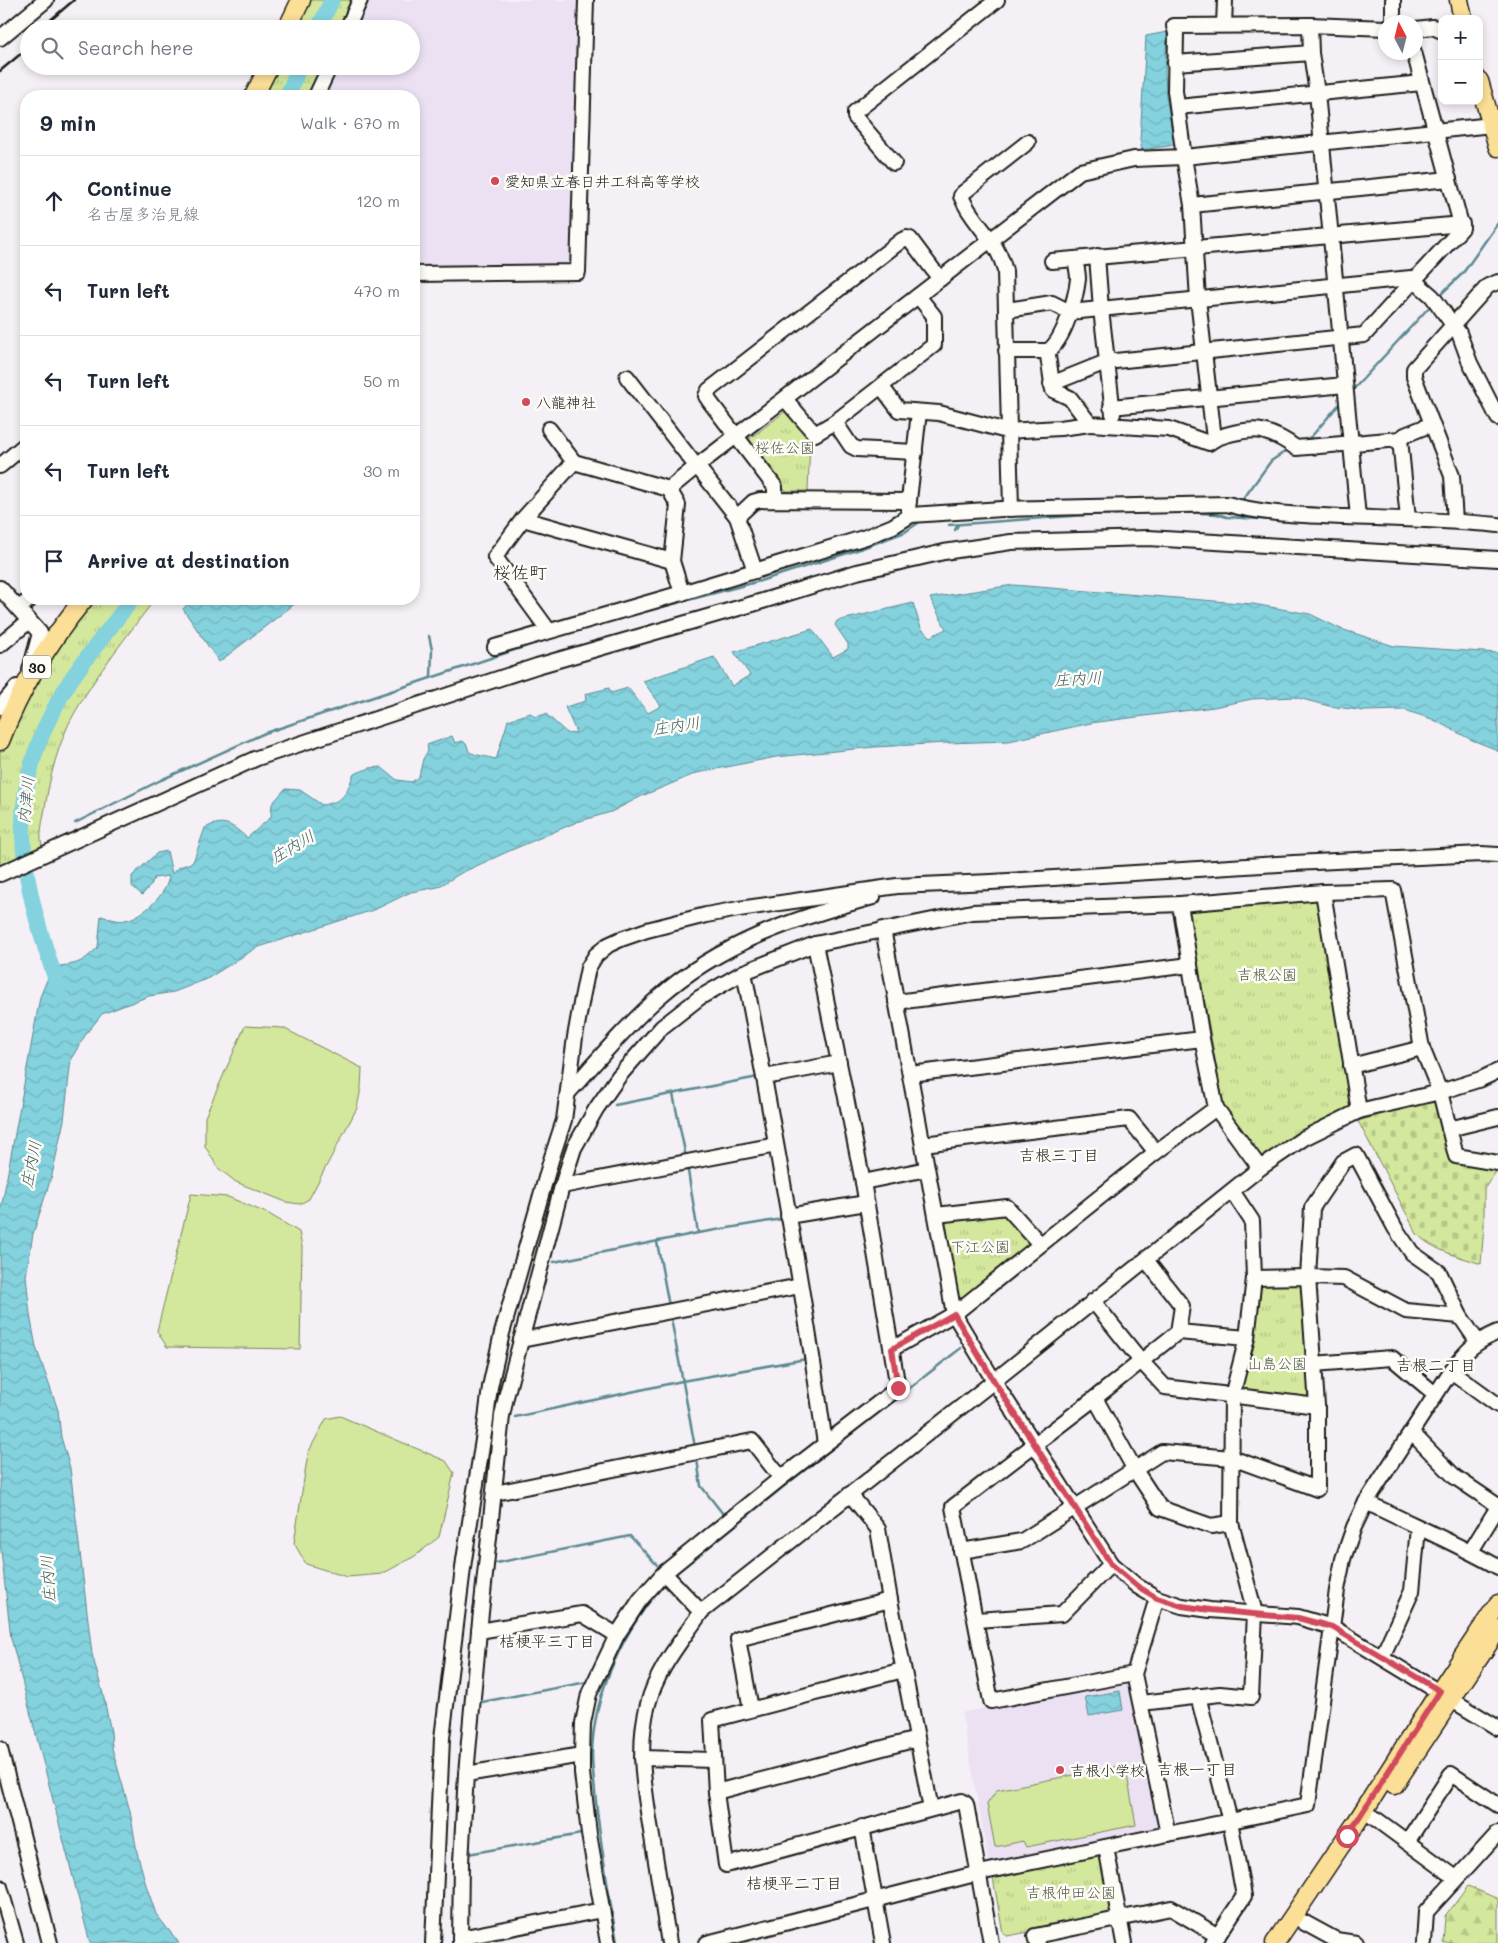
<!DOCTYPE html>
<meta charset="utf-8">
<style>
body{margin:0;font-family:Mali,"Klee One",sans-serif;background:#f6f6f7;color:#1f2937}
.controls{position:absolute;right:15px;top:15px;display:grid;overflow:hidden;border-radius:10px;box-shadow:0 2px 8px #0003}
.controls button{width:45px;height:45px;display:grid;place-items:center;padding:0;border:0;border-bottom:1px solid #e0e1e3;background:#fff;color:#1f2937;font:25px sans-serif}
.compass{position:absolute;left:1378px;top:15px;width:45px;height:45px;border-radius:50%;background:#fff;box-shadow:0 2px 8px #0003;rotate:353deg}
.stop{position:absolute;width:15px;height:15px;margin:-11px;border:4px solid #d1495b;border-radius:50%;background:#fff}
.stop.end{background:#d1495b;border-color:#fff;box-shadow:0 1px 5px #0008}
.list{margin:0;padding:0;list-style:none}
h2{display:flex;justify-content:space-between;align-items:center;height:65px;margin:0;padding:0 20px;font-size:21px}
h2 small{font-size:16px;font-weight:400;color:#747a83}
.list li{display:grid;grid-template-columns:32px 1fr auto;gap:15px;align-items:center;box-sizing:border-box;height:90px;padding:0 20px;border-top:1px solid #e0e1e3}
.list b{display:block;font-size:19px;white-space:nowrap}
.list p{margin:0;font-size:16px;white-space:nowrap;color:#747a83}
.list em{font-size:16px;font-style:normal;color:#747a83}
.icon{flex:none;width:28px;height:28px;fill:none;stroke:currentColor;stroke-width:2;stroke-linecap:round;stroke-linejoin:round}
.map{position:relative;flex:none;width:1498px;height:1943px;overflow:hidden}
.search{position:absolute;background:#fff;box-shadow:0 2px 8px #0003;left:20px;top:20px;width:400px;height:55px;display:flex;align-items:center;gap:12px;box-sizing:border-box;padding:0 18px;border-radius:28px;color:#747a83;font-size:19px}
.panel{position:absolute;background:#fff;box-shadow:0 2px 8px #0003;left:20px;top:90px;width:400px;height:515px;border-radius:20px}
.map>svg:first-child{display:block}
.built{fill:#ebe1f3}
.green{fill:#d3e89d;stroke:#78825c}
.forest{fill:url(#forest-firs);stroke:#78825c}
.cemetery{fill:url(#cemetery-stones);stroke:#78825c}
.park{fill:url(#park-tufts);stroke:#78825c}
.water{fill:url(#water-waves);stroke:#5a8990}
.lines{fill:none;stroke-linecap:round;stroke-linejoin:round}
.stream{stroke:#5a8990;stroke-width:2.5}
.river{stroke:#83d2de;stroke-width:16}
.minor-casing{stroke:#1c1c1c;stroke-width:18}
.major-casing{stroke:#1c1c1c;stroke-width:21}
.minor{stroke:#fdfcf7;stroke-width:14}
.major{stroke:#fbdf96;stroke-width:18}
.rail{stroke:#1c1c1c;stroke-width:2.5}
.route{stroke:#d1495b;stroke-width:6}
.poi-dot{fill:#d1495b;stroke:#fdfcf7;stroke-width:2}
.labels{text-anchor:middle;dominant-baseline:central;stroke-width:5;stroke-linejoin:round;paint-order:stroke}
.shield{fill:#fdfcf7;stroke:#605f5e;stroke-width:1}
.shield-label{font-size:14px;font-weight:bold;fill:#1c1c1c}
.poi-label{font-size:15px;fill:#1c1c1c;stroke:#fdfcf7;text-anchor:start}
.park-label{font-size:15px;fill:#535943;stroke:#fdfcf7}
.water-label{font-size:16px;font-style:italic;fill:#405c60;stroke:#fdfcf7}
.neighbourhood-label{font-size:16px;fill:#1c1c1c;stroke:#fdfcf7}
.quarter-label{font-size:18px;fill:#1c1c1c;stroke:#fdfcf7}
</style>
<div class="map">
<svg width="1498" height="1943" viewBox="0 0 1498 1943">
<defs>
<pattern id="forest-firs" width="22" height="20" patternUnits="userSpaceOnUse" patternTransform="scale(1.25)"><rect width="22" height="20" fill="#d3e89d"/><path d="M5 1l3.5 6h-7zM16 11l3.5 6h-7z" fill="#b5c687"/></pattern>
<pattern id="cemetery-stones" width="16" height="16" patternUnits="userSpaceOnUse" patternTransform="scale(1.25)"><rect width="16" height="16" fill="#d3e89d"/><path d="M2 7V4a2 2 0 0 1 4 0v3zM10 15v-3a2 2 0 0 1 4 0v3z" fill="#b5c687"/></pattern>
<pattern id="park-tufts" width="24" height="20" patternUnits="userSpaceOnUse" patternTransform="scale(1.25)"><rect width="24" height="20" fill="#d3e89d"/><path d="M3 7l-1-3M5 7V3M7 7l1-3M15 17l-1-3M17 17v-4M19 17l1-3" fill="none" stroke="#b5c687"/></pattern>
<pattern id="water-waves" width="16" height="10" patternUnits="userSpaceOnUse" patternTransform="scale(1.25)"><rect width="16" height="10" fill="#83d2de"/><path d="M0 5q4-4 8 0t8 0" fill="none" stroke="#71b4be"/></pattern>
</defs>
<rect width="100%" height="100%" fill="#f5f0f5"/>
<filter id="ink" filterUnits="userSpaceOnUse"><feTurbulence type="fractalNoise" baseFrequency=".02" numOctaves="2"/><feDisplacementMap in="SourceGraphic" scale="10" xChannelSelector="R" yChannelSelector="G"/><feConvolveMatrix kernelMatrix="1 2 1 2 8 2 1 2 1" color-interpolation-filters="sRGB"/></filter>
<g filter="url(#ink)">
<g class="built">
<path d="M367,0H582L573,265L414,270V96H322L335,66H411V29H351Z"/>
<path d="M1129,1679L1159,1826L1156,1830L993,1864L988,1860L962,1714L965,1712Z"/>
</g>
<g class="green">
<path d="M245,1026L283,1028L362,1068L361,1088L357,1108L309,1199L300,1204L286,1202L236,1182L218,1168L205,1146V1117Z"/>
<path d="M191,1194L228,1197L269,1214L299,1232L302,1247L300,1349L167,1347L157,1331Z"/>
<path d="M340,1416L446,1461L454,1473L439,1537L415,1556L382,1574L347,1577L306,1564L294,1543L308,1453L326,1419Z"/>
<path d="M1119,1766L1127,1775L1136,1825L1026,1847L1023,1841L995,1847L987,1804L997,1790Z"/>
</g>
<path class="forest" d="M1468,1886L1498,1899V1943H1443L1445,1917Z"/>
<path class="cemetery" d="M1433,1099L1449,1159L1498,1169L1484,1189V1225L1481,1264C1459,1256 1433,1251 1417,1234L1358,1121Z"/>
<g class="park">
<path d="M308,0H353L339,29H294Z"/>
<path d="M276,66H321L308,96H262Z"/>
<path d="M787,410L810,439L808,491H786L749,439Z"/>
<path d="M88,599H155C127,636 97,673 74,714C59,740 49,779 45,808C43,821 38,836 43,849L0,869V752L13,720Z"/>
<path d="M1316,899L1322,903L1353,1108L1300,1133L1266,1156H1260L1224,1108L1188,912L1190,909Z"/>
<path d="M1004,1211L1033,1243L964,1301L956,1299L942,1225L946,1218Z"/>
<path d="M1302,1281L1310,1396L1308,1400L1237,1391L1255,1283Z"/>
<path d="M1101,1854L1113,1913L1110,1917L1007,1936L1003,1933L993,1878L997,1876Z"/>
</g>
<g class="water">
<path d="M1167,32L1165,72L1166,96L1175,145L1142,150L1140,140L1146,36Z"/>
<path d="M1013,585L1253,604L1310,614L1341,629L1394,646L1498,653V752L1495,749L1472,740L1432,719L1404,710L1365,711L1329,706L1294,697L1252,699L1214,707L1091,723L1009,741L947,743L875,747L776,757L697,773L642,796L611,812L577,822L507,852L461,873L438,887L411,892L376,909L256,948L207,979L174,992L149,996L102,1014L86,1034L71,1059L64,1120L52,1175L33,1234L26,1276L30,1315L36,1347L58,1410L61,1437L70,1468L92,1654L103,1694L111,1732L112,1748L130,1811L137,1852L146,1885L156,1914L179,1943H90L11,1638L0,1542V1215L40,997L52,968C59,965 65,966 73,964C83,962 91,954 98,947L101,916C109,918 118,922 125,920C143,917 167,894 169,876L154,878L151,885L142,895L132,886V876L157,853L167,851L172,874L177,868L193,862L205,828C225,818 232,825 247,838L271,817L272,804L285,789L300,790L322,805C346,801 345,794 354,774L370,768L381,767L397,780L412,782L419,776L423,759L428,751L427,745L452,736L455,743L463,741L467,745L469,752C477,756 486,756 495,759L497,757C500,744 505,732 508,720L531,713L535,717L546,714L568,734L576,732L565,707L586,701L585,694L609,688L611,693L628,688L648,713L661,706L643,681L714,657L732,686L750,675L734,652L812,629L833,657L848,649V644L835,625L837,621L913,603L921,628L930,637L946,629L930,598Z"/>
<path d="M192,599H301L219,662L183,609Z"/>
<path d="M1120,1691L1123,1710L1089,1716L1085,1697Z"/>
</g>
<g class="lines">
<g class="stream">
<path d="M414,281H437"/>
<path d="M1439,296L1463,273L1498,223"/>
<path d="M1351,392L1432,304"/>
<path d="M1302,441L1311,437L1342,401"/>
<path d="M1241,502L1271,461L1289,449"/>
<path d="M1183,512L1217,514L1227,517L1277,520"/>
<path d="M949,525L1086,515L1148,513"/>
<path d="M955,530L958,525"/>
<path d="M628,616L760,581L857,550L905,532L918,523"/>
<path d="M429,636L432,650L431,677"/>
<path d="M75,823L161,780L265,733L548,639"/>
<path d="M673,1094L686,1157"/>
<path d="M615,1105L758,1077"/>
<path d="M688,1171L698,1233"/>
<path d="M657,1242L669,1306"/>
<path d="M554,1262L698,1233L782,1219"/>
<path d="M671,1318L695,1447"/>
<path d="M515,1417L682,1381L806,1359"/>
<path d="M697,1459L701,1486L723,1514"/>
<path d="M496,1563L630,1536L657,1565"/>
<path d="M674,1575L788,1483L961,1348"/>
<path d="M482,1702L587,1682"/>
<path d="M468,1854L581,1834"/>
<path d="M617,1943C609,1893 600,1843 595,1792C594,1780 592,1766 592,1754C593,1693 625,1627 666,1582"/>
</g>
<g class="river">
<path d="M318,29L332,0"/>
<path d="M287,96L300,66"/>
<path d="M59,989C18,870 0,794 70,681C89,653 112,626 132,599"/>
</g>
<g class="minor-casing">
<g id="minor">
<path d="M1393,0V22"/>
<path d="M1224,25L1225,0"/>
<path d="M1310,25L1311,53L1317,93L1358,517"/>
<path d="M347,29L360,0"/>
<path d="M1416,29L1433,27L1442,31"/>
<path d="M0,38L46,0"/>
<path d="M1175,63L1311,53"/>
<path d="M316,96L330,66"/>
<path d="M1178,107L1422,83"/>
<path d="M894,163L855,117V112L997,0"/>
<path d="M1192,205L1449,179"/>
<path d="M1097,256L1101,309L1113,414"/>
<path d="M1075,259C1076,265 1078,272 1078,279C1076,298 1064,340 1048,351V356L1053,390L1070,398L1090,424L1169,429L1209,443C1218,435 1249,428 1262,431C1273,434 1287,441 1296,448L1400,439L1405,435L1432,424"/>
<path d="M1052,261L1462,224"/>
<path d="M414,274L578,272L586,0"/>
<path d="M1007,310L1052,303L1070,312L1411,278L1432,296L1459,333L1470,363L1498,418"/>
<path d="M1006,351H1048"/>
<path d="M627,377L696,466"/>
<path d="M1051,384L1106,362L1364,335L1462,228L1414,52"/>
<path d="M881,386L899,410L939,413L1007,431L1060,428L1090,424"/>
<path d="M785,399L815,434L835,422L934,345V316L918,296"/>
<path d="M1111,407L1345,385"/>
<path d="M835,422L851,446L857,449L915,452"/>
<path d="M549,429L574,462"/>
<path d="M1214,439L1198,299L1192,205L1184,157L1492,125"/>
<path d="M1400,439L1408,519"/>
<path d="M0,466L26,444"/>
<path d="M697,466L737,517L755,571"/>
<path d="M669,489L697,466L1080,171L1134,159L1184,157L1175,91L1176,33L1174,26L1310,25L1386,28"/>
<path d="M775,499V487L710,402L706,396L709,390L902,240L907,238L910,239L940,279"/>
<path d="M908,509L919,412"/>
<path d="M1011,509L1005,271C998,239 972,224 961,196L963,193L1028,142"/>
<path d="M737,517L753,502L760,500L909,501"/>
<path d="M523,519L574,462L669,489L678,505L672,561L682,593"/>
<path d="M1455,521L1452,476L1414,377V369L1488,286L1498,282"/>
<path d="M0,588L40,633L30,670"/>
<path d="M18,608L31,599"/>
<path d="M549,631L495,557L523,519L672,561"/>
<path d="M0,645L29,621"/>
<path d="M495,647L682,593L866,537L893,526L911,515L1002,509L1227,504C1266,515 1306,515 1345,517C1396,519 1447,520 1498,525"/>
<path d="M0,707L17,687L22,688"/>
<path d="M0,874L257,758L537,666L756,603L857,572L944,552L1011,542L1148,538L1498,559"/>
<path d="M1323,892L1359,1111"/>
<path d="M1180,904L1202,1039L1216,1108L1260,1168"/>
<path d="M883,929L954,1314L994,1381L1111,1564L1137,1586L1157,1598L1182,1606L1210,1610L1298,1617L1332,1627L1498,1728"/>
<path d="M744,972C774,1128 803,1286 825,1444"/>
<path d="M896,1002L1190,965"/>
<path d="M1351,1066L1422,1048"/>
<path d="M910,1074L1202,1039"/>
<path d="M765,1077L839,1063"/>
<path d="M568,1093C597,1061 626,1026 659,997C720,943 796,918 873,897"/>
<path d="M1449,1129L1498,1117"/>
<path d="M923,1144L1129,1119L1156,1152"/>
<path d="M863,1182L927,1169"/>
<path d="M562,1186L776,1145"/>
<path d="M936,1215L1007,1207L1040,1244"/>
<path d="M788,1216L866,1203"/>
<path d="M1146,1260L1182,1306L1178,1332"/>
<path d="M1254,1278L1308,1277L1344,1278L1406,1311L1460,1316"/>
<path d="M1093,1301L1141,1361L1165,1387L1317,1406"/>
<path d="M521,1340L800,1286"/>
<path d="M892,1349L954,1314L1156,1152L1216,1108"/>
<path d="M1313,1364L1392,1358L1435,1394"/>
<path d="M1451,1371L1498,1405"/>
<path d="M1095,1398L1135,1470L1160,1508L1211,1526L1231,1523"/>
<path d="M1412,1433L1455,1477L1498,1506"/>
<path d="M495,1493L752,1441L781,1478"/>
<path d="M850,1494L878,1529L890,1600L931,1809"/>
<path d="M1366,1502C1410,1524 1456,1543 1498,1567"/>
<path d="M961,1551L1022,1541L1162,1452L1232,1458L1317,1489V1406L1308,1277L1312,1208L1343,1162L1356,1155L1395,1228L1412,1253L1439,1272L1460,1316L1477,1341"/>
<path d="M1471,1551L1498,1507"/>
<path d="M664,1573L701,1612"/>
<path d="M1157,1598L1134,1674L1168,1834"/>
<path d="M976,1620L1062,1614L1111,1564"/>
<path d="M479,1631L582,1614L617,1635"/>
<path d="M1382,1657L1412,1591L1418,1528"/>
<path d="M903,1670L712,1720L716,1792L726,1865L962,1801L966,1804L991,1943"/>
<path d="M1134,1674L991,1701L953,1507L1095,1398L1178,1332L1247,1338"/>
<path d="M1198,1696L1230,1821L1244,1896L1213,1943"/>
<path d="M1141,1703L1220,1694L1251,1697L1255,1613L1231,1523L1232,1396L1247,1338L1254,1278L1252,1221L1232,1191"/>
<path d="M751,1709L738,1639L890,1600"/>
<path d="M0,1749L50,1943"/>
<path d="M642,1758L713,1760"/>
<path d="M466,1774L582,1755"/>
<path d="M716,1792L917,1739"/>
<path d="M1373,1817L1456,1878"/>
<path d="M862,1827L883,1943"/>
<path d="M1407,1842L1451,1774L1498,1805"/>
<path d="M1106,1847L1124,1943"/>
<path d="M0,1887L16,1943"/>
<path d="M1303,1922L1336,1940L1356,1943"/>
<path d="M460,1938L602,1910"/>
<path d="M433,1943L442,1738L464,1560L485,1427L490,1387L502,1333L551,1160L564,1120L575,1037L582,998L588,968L596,955L608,945L621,939L647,930L706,915L739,909L897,886L991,882L1294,863L1481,854L1498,855"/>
<path d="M460,1943L461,1862L466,1774L479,1631L502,1416L506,1397L562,1186L574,1148L596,1109L619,1076L662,1027L699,998L744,972L815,944L972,912L1180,904L1323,892L1393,890L1422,1048L1440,1092L1456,1156L1498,1163"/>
<path d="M608,1943L589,1834L582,1773V1755L583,1723L589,1694L617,1635L640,1600L664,1573L781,1478L898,1388L863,1182L815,944"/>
<path d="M669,1943C663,1908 658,1872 652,1837C645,1793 636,1748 648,1704C657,1669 681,1642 701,1612L994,1381L1260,1168L1304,1138L1359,1111L1440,1092L1481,1079L1498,1071"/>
<path d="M707,1943L979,1873L1308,1805L1337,1590L1343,1559L1354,1527L1366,1502L1451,1371C1467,1350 1473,1343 1498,1332"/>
<path d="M1037,1943L1035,1936L1171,1908L1218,1936"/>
<path d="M1424,1943L1426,1912L1498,1833"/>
</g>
</g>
<g class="major-casing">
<g id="major">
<path d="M1459,0L1463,19"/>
<path d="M287,29L301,0"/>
<path d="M1479,81L1498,147"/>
<path d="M254,96L269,66"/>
<path d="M0,741C20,689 49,641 84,599"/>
<path d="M1394,1785L1498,1629"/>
<path d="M1275,1943L1356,1823L1440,1691L1498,1604"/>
</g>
</g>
<use href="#minor" class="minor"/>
<use href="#major" class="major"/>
<g class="rail">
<path d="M40,29L74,0"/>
<path d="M0,71L29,47"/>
</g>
</g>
</g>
<g class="lines" filter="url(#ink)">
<path class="route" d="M898,1388L892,1349L954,1314L994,1381L1111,1564L1137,1586L1157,1598L1182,1606L1210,1610L1298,1618L1332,1627L1440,1691L1347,1836"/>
</g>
<g class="poi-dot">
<circle cx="495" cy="181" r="5"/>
<circle cx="526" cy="402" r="5"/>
<circle cx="1060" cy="1770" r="5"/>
</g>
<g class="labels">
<rect class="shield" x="23" y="655.5" width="28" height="23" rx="4"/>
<g class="shield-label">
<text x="37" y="667">30</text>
</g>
<g class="poi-label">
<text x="505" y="181">愛知県立春日井工科高等学校</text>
<text x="536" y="402">八龍神社</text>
<text x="1070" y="1770">吉根小学校</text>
</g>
<g class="park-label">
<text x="785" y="447">桜佐公園</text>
<text x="1267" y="974">吉根公園</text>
<text x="980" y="1246">下江公園</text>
<text x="1277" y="1363">山島公園</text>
<text x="1071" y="1892">吉根仲田公園</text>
</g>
<g class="water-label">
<text transform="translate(1078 678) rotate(-3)">庄内川</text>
<text transform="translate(676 725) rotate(-8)">庄内川</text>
<text transform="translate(25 800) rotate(-84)">内津川</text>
<text transform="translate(292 846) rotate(-31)">庄内川</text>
<text transform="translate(30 1164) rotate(-79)">庄内川</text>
<text transform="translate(47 1579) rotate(-94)">庄内川</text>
</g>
<g class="neighbourhood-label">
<text x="1059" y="1154">吉根三丁目</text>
<text x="1436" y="1364">吉根二丁目</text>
<text x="547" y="1640">桔梗平三丁目</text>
<text x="1197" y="1768">吉根一丁目</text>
<text x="794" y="1882">桔梗平二丁目</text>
</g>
<g class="quarter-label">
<text x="520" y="572">桜佐町</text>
</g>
</g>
</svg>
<div class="controls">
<button>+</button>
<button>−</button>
</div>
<svg class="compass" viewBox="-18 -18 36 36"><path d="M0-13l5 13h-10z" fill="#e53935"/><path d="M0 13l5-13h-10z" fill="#747a83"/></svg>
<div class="stop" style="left:1347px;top:1836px"></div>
<div class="stop end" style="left:898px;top:1388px"></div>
<div class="search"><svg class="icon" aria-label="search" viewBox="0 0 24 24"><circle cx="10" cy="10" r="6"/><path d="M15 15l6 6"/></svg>Search here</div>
<section class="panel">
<h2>9 min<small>Walk · 670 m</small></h2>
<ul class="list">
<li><svg class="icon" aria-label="ahead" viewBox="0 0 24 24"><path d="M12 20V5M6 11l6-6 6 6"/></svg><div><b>Continue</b><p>名古屋多治見線</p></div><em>120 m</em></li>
<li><svg class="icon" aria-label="left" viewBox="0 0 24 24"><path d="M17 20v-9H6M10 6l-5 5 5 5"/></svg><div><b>Turn left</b></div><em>470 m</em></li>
<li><svg class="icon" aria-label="left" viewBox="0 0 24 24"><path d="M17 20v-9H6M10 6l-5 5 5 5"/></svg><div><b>Turn left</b></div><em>50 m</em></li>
<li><svg class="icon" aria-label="left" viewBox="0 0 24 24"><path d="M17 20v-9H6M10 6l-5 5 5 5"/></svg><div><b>Turn left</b></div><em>30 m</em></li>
<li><svg class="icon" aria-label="arrive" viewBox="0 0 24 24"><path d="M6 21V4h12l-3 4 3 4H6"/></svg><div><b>Arrive at destination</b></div></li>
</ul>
</section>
</div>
